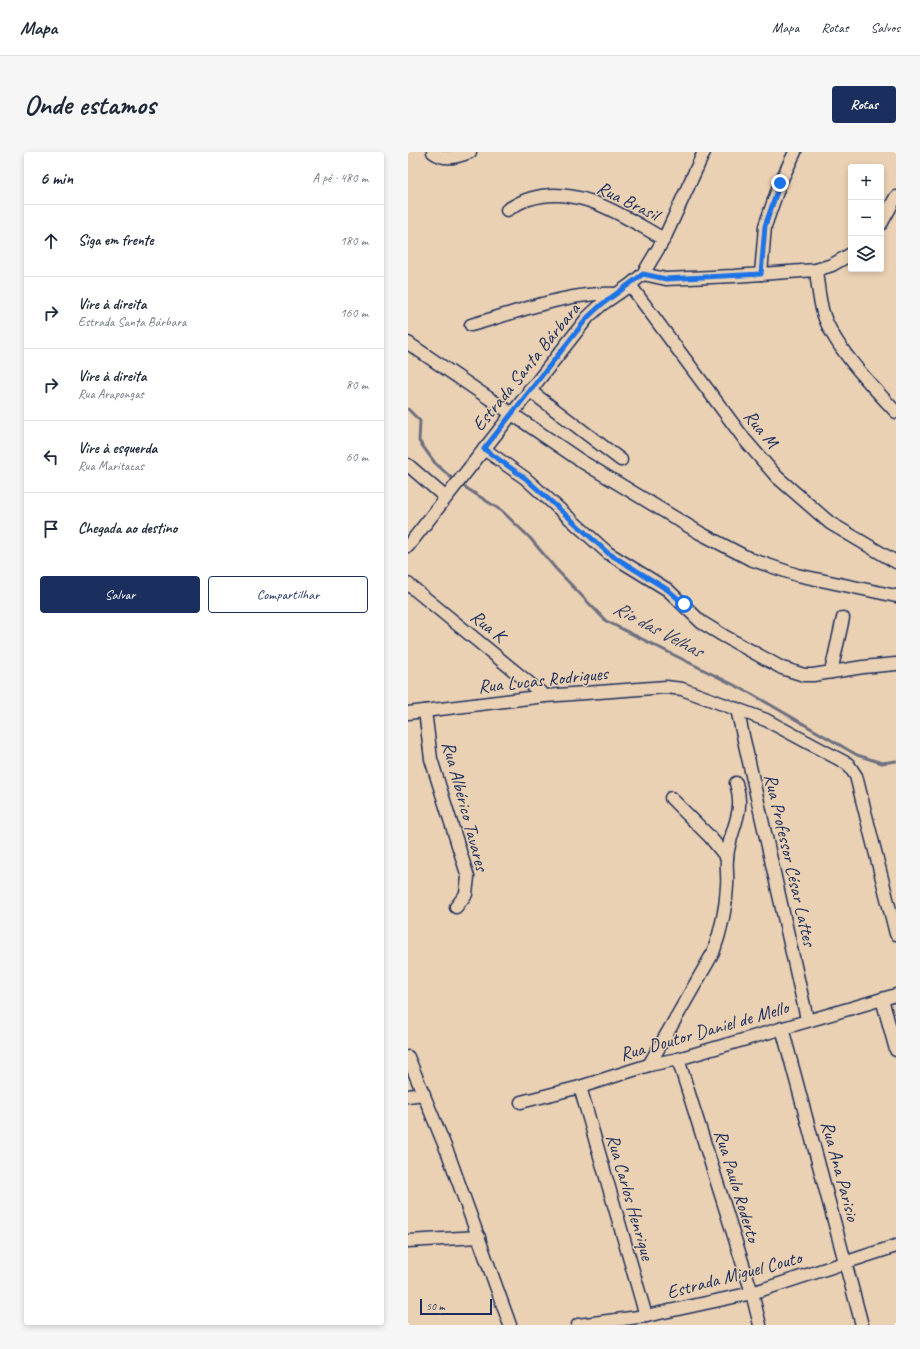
<!DOCTYPE html>
<html lang="pt">
<meta charset="utf-8">
<style>
body{margin:0;font-family:Caveat,sans-serif;background:#f6f6f7;color:#1f2937}
.controls{position:absolute;right:12px;top:12px;display:grid;overflow:hidden;border-radius:4px;box-shadow:0 2px 6px #0003}
.controls button{width:36px;height:36px;display:grid;place-items:center;padding:0;border:0;border-bottom:1px solid #e0e1e3;background:#fff;color:#1f2937;font:20px sans-serif}
.scale{position:absolute;left:12px;bottom:10px;width:72px;box-sizing:border-box;padding-left:4px;border:2px solid #1b2f5e;border-top:0;font-size:11px;line-height:14px;white-space:nowrap;color:#1b2f5e;-webkit-text-stroke:3px #ebd1b3;paint-order:stroke}
.stop{position:absolute;width:12px;height:12px;margin:-9px;border:3px solid #1a73e8;border-radius:50%;background:#fff}
.stop.end{background:#1a73e8;border-color:#fff;box-shadow:0 1px 4px #0008}
.list{margin:0;padding:0;list-style:none}
h2{display:flex;justify-content:space-between;align-items:center;height:52px;margin:0;padding:0 16px;font-size:17px}
h2 small{font-size:13px;font-weight:400;color:#747a83}
.list li{display:grid;grid-template-columns:26px 1fr auto;gap:12px;align-items:center;box-sizing:border-box;height:72px;padding:0 16px;border-top:1px solid #e0e1e3}
.list b{display:block;font-size:15px;white-space:nowrap}
.list p{margin:0;font-size:13px;white-space:nowrap;color:#747a83}
.list em{font-size:13px;font-style:normal;color:#747a83}
.actions{display:flex;gap:8px;padding:12px 16px}
.actions a{flex:1;padding:9px 0;border:1px solid #1b2f5e;border-radius:4px;text-align:center;font-size:14px;color:#1b2f5e}
.actions .main{background:#1b2f5e;color:#fff}
.icon{flex:none;width:22px;height:22px;fill:none;stroke:currentColor;stroke-width:2;stroke-linecap:round;stroke-linejoin:round}
.map{position:relative;flex:none;width:488px;height:1173px;overflow:hidden;border-radius:4px}
header{display:flex;align-items:center;gap:24px;box-sizing:border-box;height:56px;padding:0 20px;background:#fff;border-bottom:1px solid #e0e1e3}
header strong{font-size:19px}
nav{display:flex;gap:22px;margin-inline-start:auto;font-size:14px}
.intro{display:flex;align-items:center;justify-content:space-between;box-sizing:border-box;height:96px;padding:0 24px}
h1{margin:0;font-size:28px}
.button{padding:10px 18px;border-radius:4px;background:#1b2f5e;color:#fff;font-size:14px;font-weight:700}
main{display:flex;gap:24px;padding:0 24px}
aside{flex:1;background:#fff;border-radius:4px;box-shadow:0 2px 6px #0003}
.map>svg:first-child{display:block}
.lines{fill:none;stroke-linecap:round;stroke-linejoin:round}
.stream{stroke:#6d6f80;stroke-width:3}
.minor-casing{stroke:#1b2f5e;stroke-width:15}
.minor{stroke:#ebd1b3;stroke-width:12}
.route{stroke:#1a73e8;stroke-width:5}
.labels{text-anchor:middle;dominant-baseline:central;stroke-width:3;stroke-linejoin:round;paint-order:stroke}
.street-label{font-size:19px;fill:#1b2f5e;stroke:#ebd1b3}
.water-label{font-size:20px;font-style:italic;fill:#364469;stroke:#ebd1b3}
</style>
<header>
<strong>Mapa</strong>
<nav><a>Mapa</a><a>Rotas</a><a>Salvos</a></nav>
</header>
<div class="intro"><h1>Onde estamos</h1><a class="button">Rotas</a></div>
<main>
<aside>
<h2>6 min<small>A pé · 480 m</small></h2>
<ul class="list">
<li><svg class="icon" aria-label="ahead" viewBox="0 0 24 24"><path d="M12 20V5M6 11l6-6 6 6"/></svg><div><b>Siga em frente</b></div><em>180 m</em></li>
<li><svg class="icon" aria-label="right" viewBox="0 0 24 24"><path d="M7 20v-9h11M14 6l5 5-5 5"/></svg><div><b>Vire à direita</b><p>Estrada Santa Bárbara</p></div><em>160 m</em></li>
<li><svg class="icon" aria-label="right" viewBox="0 0 24 24"><path d="M7 20v-9h11M14 6l5 5-5 5"/></svg><div><b>Vire à direita</b><p>Rua Arapongas</p></div><em>80 m</em></li>
<li><svg class="icon" aria-label="left" viewBox="0 0 24 24"><path d="M17 20v-9H6M10 6l-5 5 5 5"/></svg><div><b>Vire à esquerda</b><p>Rua Maritacas</p></div><em>60 m</em></li>
<li><svg class="icon" aria-label="arrive" viewBox="0 0 24 24"><path d="M6 21V4h12l-3 4 3 4H6"/></svg><div><b>Chegada ao destino</b></div></li>
</ul>
<div class="actions"><a class="main">Salvar</a><a>Compartilhar</a></div>
</aside>
<div class="map">
<svg width="488" height="1173" viewBox="0 0 488 1173">
<rect width="100%" height="100%" fill="#ebd1b3"/>
<filter id="ink" filterUnits="userSpaceOnUse"><feTurbulence type="fractalNoise" baseFrequency=".025" numOctaves="2"/><feDisplacementMap in="SourceGraphic" scale="8" xChannelSelector="R" yChannelSelector="G"/><feConvolveMatrix kernelMatrix="1 2 1 2 8 2 1 2 1" color-interpolation-filters="sRGB"/></filter>
<g filter="url(#ink)">
<g class="lines">
<g class="stream">
<path d="M0,257L12,269L11,289L27,311L47,329"/>
<path d="M52,332L94,359L122,386L148,417L198,469L342,541L449,603L474,611L488,609"/>
</g>
<g class="minor-casing">
<g id="minor">
<path d="M25,0C37,9 49,5 62,0"/>
<path d="M99,58C106,54 113,49 121,47C170,31 216,65 256,87"/>
<path d="M473,72L488,45"/>
<path d="M408,118C410,134 411,149 416,164C428,197 464,234 488,260"/>
<path d="M235,122L258,127L326,124L408,118L424,113L443,102"/>
<path d="M353,122L357,74L372,31L387,0"/>
<path d="M222,133L337,288L369,325L422,371L488,410"/>
<path d="M63,173C110,160 158,140 207,142"/>
<path d="M0,191L173,309L292,381L342,407L389,423L488,444"/>
<path d="M121,238L213,308"/>
<path d="M76,297L117,326L200,401L260,438L293,470L316,484L374,516L396,523H405L455,515L488,512"/>
<path d="M0,313L37,345"/>
<path d="M0,394L180,165L193,153L222,133L235,122L256,87L296,0"/>
<path d="M0,432L137,544"/>
<path d="M423,520L435,466"/>
<path d="M329,557L399,867"/>
<path d="M17,559L23,607L60,725L58,742L48,755"/>
<path d="M0,561L137,544L258,535L274,537L358,568L440,612L448,624L488,782"/>
<path d="M263,646L302,685L319,706"/>
<path d="M474,847L488,898"/>
<path d="M374,876L454,1173"/>
<path d="M0,905L41,1004L102,1173"/>
<path d="M270,907L344,1141L352,1173"/>
<path d="M241,913L305,801C313,779 318,758 319,734C320,725 318,716 319,706C321,677 338,663 328,631"/>
<path d="M172,935L238,1164"/>
<path d="M0,944L16,942"/>
<path d="M113,950L172,935L241,913L270,907L488,843"/>
<path d="M0,1089L71,1085"/>
<path d="M170,1173L238,1164L344,1141L488,1094"/>
</g>
</g>
<use href="#minor" class="minor"/>
</g>
</g>
<g class="lines" filter="url(#ink)">
<path class="route" d="M276,452L260,438L200,401L117,326L76,297L180,165L193,153L235,122L258,127L353,122L357,74L372,31"/>
</g>
<g class="labels">
<g class="street-label">
<text transform="translate(220 49) rotate(26)">Rua Brasil</text>
<text transform="translate(118 215) rotate(-51)">Estrada Santa Bárbara</text>
<text transform="translate(353 277) rotate(51)">Rua M</text>
<text transform="translate(80 474) rotate(39)">Rua K</text>
<text transform="translate(135 528) rotate(-6)">Rua Lucas Rodrigues</text>
<text transform="translate(57 654) rotate(75)">Rua Albérico Tavares</text>
<text transform="translate(382 708) rotate(77)">Rua Professor César Lattes</text>
<text transform="translate(296 879) rotate(-16)">Rua Doutor Daniel de Mello</text>
<text transform="translate(432 1019) rotate(75)">Rua Ana Parisio</text>
<text transform="translate(329 1034) rotate(73)">Rua Paulo Roderto</text>
<text transform="translate(222 1045) rotate(74)">Rua Carlos Henrique</text>
<text transform="translate(326 1123) rotate(-15)">Estrada Miguel Couto</text>
</g>
<g class="water-label">
<text transform="translate(250 477) rotate(28)">Rio das Velhas</text>
</g>
</g>
</svg>
<div class="controls">
<button>+</button>
<button>−</button>
<button><svg class="icon" aria-label="layers" viewBox="0 0 24 24"><path d="M12 4l9 5-9 5-9-5zM3 14l9 5 9-5"/></svg></button>
</div>
<div class="scale">50 m</div>
<div class="stop" style="left:276px;top:452px"></div>
<div class="stop end" style="left:372px;top:31px"></div>
</div>
</main>
